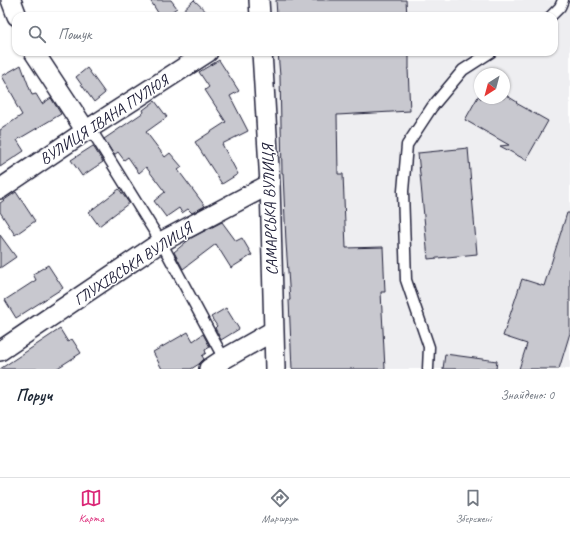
<!DOCTYPE html>
<html lang="uk">
<meta charset="utf-8">
<style>
body{margin:0;font-family:Caveat,sans-serif;background:#f2f2f3;color:#1f2937}
.compass{position:absolute;left:474px;top:68px;width:36px;height:36px;border-radius:50%;background:#fff;box-shadow:0 1px 3px #0004;rotate:216deg}
.list{margin:0;padding:0;list-style:none}
h2{display:flex;justify-content:space-between;align-items:center;height:52px;margin:0;padding:0 16px;font-size:17px}
h2 small{font-size:13px;font-weight:400;color:#747a83}
.icon{flex:none;width:22px;height:22px;fill:none;stroke:currentColor;stroke-width:2;stroke-linecap:round;stroke-linejoin:round}
.map{position:relative;flex:none;width:570px;height:369px;overflow:hidden}
.search{position:absolute;background:#fff;box-shadow:0 1px 3px #0004;left:12px;right:12px;top:12px;height:44px;display:flex;align-items:center;gap:10px;box-sizing:border-box;padding:0 14px;border-radius:12px;color:#747a83;font-size:15px}
.sheet{height:108px;background:#fff}
nav{display:flex;justify-content:space-around;align-items:center;box-sizing:border-box;height:56px;border-top:1px solid #e0e1e3;background:#fff;font-size:11px;color:#747a83}
nav a{display:grid;justify-items:center;gap:2px}
nav .on{color:#db2777}
.map>svg:first-child{display:block}
.built{fill:#eeeef1;fill-rule:evenodd}
.building{fill:#c8c8cf;stroke:#22223b}
.lines{fill:none;stroke-linecap:round;stroke-linejoin:round}
.service-casing{stroke:#22223b;stroke-width:13}
.minor-casing{stroke:#22223b;stroke-width:22}
.service{stroke:#fff;stroke-width:10}
.minor{stroke:#fff;stroke-width:19}
.labels{text-anchor:middle;dominant-baseline:central;stroke-width:3;stroke-linejoin:round;paint-order:stroke}
.street-label{font-size:16px;fill:#22223b;stroke:#fff}
</style>
<div class="map">
<svg width="570" height="369" viewBox="0 0 570 369">
<rect width="100%" height="100%" fill="#fff"/>
<filter id="ink" filterUnits="userSpaceOnUse"><feTurbulence type="fractalNoise" baseFrequency=".025" numOctaves="2"/><feDisplacementMap in="SourceGraphic" scale="8" xChannelSelector="R" yChannelSelector="G"/><feConvolveMatrix kernelMatrix="1 2 1 2 8 2 1 2 1" color-interpolation-filters="sRGB"/></filter>
<g filter="url(#ink)">
<path class="built" d="M265,0H570V369H281L267,52H554V16H266ZM480,74H504V98H480Z"/>
<g class="building">
<path d="M150,0H171L177,8L165,16H160Z"/>
<path d="M194,0L211,16H177Z"/>
<path d="M276,0H406L407,16H277Z"/>
<path d="M278,52H409V69H408L410,111L337,115L338,174H343L346,248L383,247L385,292H381L385,369H292L289,300H290L286,243L283,173H282L280,76Z"/>
<path d="M219,60L239,91L230,96L248,131L222,144L238,174L222,184L195,142L226,122L205,90L209,87L199,72Z"/>
<path d="M21,65L32,95L36,94L42,104L51,98L61,114L17,140L24,151L0,167V130L22,115L15,103L16,101L2,76Z"/>
<path d="M87,68L105,93L94,102L76,77Z"/>
<path d="M480,93V98H504V94L517,102L516,103L548,121L526,160L500,146L509,145L465,120Z"/>
<path d="M155,101L167,117L146,132L165,157L170,153L182,167L178,170L205,206L192,213L188,209L182,213L179,208L166,217L154,201L165,192L146,167L139,173L128,157L124,160L118,152L114,155L104,139L144,112L143,110Z"/>
<path d="M93,146L103,162L82,176L71,160Z"/>
<path d="M468,148L477,254L428,259L418,153Z"/>
<path d="M119,189L129,203L99,226L89,212Z"/>
<path d="M16,192L35,221L15,235L0,212V203Z"/>
<path d="M567,213H570V333L559,369H519L527,344L503,336L522,279L544,286Z"/>
<path d="M222,222L236,241L242,238L252,255L231,268L216,244L183,269L174,252L191,238Z"/>
<path d="M0,235L16,257L0,268Z"/>
<path d="M48,265L63,288L16,318L5,300L36,280L33,274Z"/>
<path d="M226,308L239,329L221,340L215,328L217,326L211,317Z"/>
<path d="M60,329L68,342L72,339L81,353L56,369H0Z"/>
<path d="M188,332L193,341L203,334L210,347L205,350L206,353L202,356L204,359L199,364L191,369H162L153,352Z"/>
<path d="M445,354L497,361L496,369H443Z"/>
</g>
<g class="lines">
<g class="service-casing">
<g id="service">
<path d="M551,16L560,7L563,0"/>
<path d="M90,128L161,242L224,359"/>
<path d="M428,369L429,347L406,280L403,191L407,145L432,107L463,70L491,52"/>
</g>
</g>
<g class="minor-casing">
<g id="minor">
<path d="M11,0L17,16"/>
<path d="M259,0L260,16"/>
<path d="M34,52L86,131"/>
<path d="M262,52L270,184L275,369"/>
<path d="M0,189L90,128L208,52"/>
<path d="M0,351L161,242L270,184"/>
<path d="M209,369L224,359L273,331"/>
</g>
</g>
<use href="#service" class="service"/>
<use href="#minor" class="minor"/>
</g>
</g>
<g class="labels">
<g class="street-label">
<text transform="translate(104 120) rotate(-33)">ВУЛИЦЯ ІВАНА ПУЛЮЯ</text>
<text transform="translate(270 210) rotate(-92)">САМАРСЬКА ВУЛИЦЯ</text>
<text transform="translate(133 264) rotate(-33)">ГЛУХІВСЬКА ВУЛИЦЯ</text>
</g>
</g>
</svg>
<svg class="compass" viewBox="-18 -18 36 36"><path d="M0-13l5 13h-10z" fill="#e53935"/><path d="M0 13l5-13h-10z" fill="#747a83"/></svg>
<div class="search"><svg class="icon" aria-label="search" viewBox="0 0 24 24"><circle cx="10" cy="10" r="6"/><path d="M15 15l6 6"/></svg>Пошук</div>
</div>
<section class="sheet">
<h2>Поруч<small>Знайдено: 0</small></h2>
<ul class="list">
</ul>
</section>
<nav>
<a class="on"><svg class="icon" aria-label="map" viewBox="0 0 24 24"><path d="M3 6l6-2 6 2 6-2v14l-6 2-6-2-6 2zM9 4v14M15 6v14"/></svg>Карта</a>
<a><svg class="icon" aria-label="directions" viewBox="0 0 24 24"><path d="M12 3l9 9-9 9-9-9zM9 14v-3h6M13 9l2 2-2 2"/></svg>Маршрут</a>
<a><svg class="icon" aria-label="saved" viewBox="0 0 24 24"><path d="M7 4h10v16l-5-4-5 4z"/></svg>Збережені</a>
</nav>
